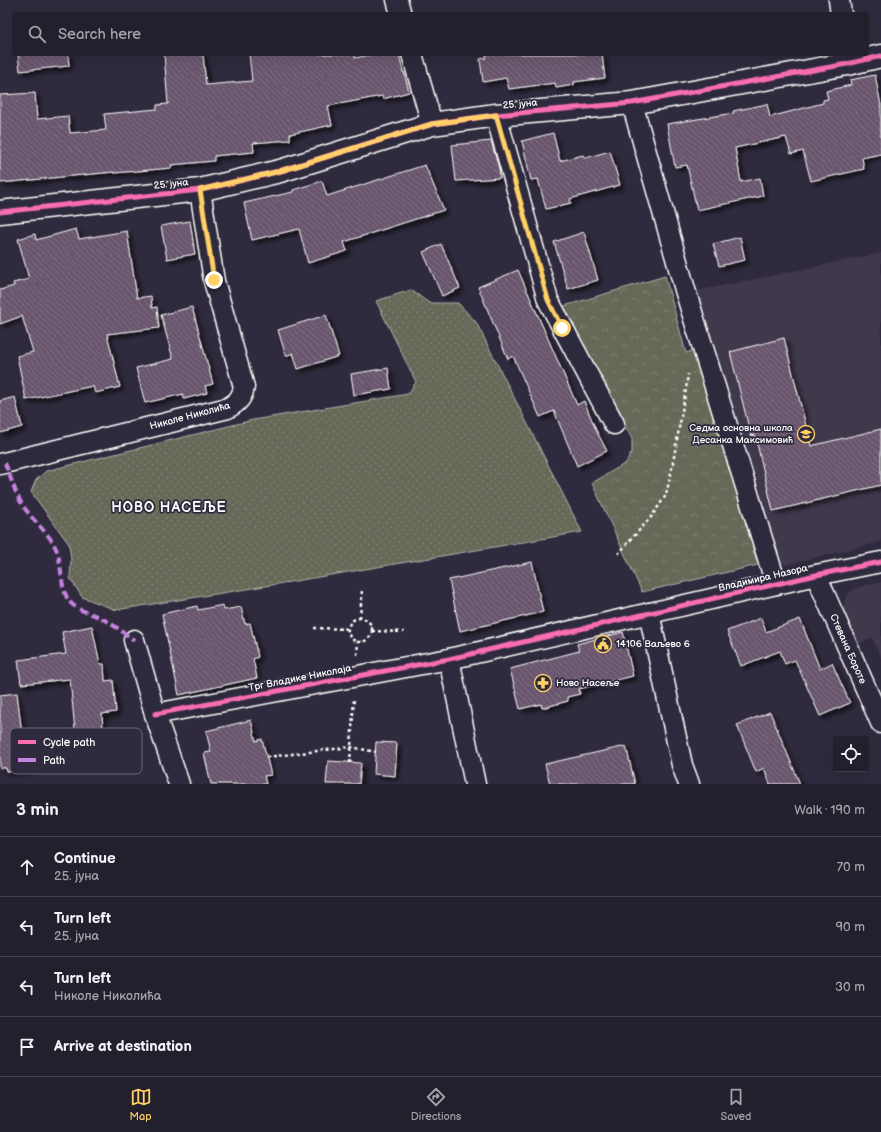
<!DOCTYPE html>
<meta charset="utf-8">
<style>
body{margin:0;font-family:"Balsamiq Sans",sans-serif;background:#2b2836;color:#f1f3f6}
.controls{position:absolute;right:12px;bottom:12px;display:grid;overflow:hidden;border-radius:4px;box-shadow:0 4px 16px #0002}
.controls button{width:36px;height:36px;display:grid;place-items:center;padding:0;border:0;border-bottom:1px solid #403e4a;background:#23202e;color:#f1f3f6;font:20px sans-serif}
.stop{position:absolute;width:12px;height:12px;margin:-9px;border:3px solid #ffd166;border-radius:50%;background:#fff}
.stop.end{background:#ffd166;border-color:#fff;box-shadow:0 1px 4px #0008}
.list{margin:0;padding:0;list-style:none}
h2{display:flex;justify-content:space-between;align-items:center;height:52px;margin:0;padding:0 16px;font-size:17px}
h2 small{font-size:13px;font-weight:400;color:#a3a3aa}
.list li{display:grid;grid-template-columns:26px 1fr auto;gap:12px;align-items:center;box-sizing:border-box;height:60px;padding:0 16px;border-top:1px solid #403e4a}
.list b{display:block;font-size:15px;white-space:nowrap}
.list p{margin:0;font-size:13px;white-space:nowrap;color:#a3a3aa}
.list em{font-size:13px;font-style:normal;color:#a3a3aa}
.icon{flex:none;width:22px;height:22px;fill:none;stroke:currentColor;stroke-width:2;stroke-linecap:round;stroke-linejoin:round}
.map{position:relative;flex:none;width:881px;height:784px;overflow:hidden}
.search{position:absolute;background:#23202e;box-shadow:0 4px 16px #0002;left:12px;right:12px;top:12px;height:44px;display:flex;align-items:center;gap:10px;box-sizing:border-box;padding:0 14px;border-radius:4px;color:#a3a3aa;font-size:15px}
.sheet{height:292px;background:#23202e}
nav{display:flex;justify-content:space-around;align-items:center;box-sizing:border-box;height:56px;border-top:1px solid #403e4a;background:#23202e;font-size:11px;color:#a3a3aa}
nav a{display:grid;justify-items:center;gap:2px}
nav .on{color:#ffd166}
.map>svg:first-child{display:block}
.built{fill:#40374c}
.grass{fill:url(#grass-dots);stroke:#b3b4ac}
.park{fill:url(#park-crowns);stroke:#b3b4ac}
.building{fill:url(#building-back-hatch);stroke:#fff;filter:url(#shadow)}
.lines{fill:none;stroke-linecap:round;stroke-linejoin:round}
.minor-casing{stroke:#fff;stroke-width:23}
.tertiary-casing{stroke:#fff;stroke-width:25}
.path{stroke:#fff;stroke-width:2.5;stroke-dasharray:3 3;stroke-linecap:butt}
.minor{stroke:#2f2a3d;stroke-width:20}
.tertiary{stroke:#2f2a3d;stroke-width:22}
.quiet{stroke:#c483df;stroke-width:4;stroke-dasharray:8 4;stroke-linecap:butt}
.cycleway-casing{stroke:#2f2a3d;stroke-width:8}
.cycleway{stroke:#f96db3;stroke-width:5}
.route{stroke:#ffd166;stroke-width:5}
.labels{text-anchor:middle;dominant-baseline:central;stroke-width:3.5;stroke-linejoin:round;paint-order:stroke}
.street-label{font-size:10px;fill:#fff;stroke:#2f2a3d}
.poi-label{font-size:10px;fill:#fff;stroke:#2f2a3d;text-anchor:start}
.district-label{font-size:14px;font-weight:bold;letter-spacing:1px;fill:#fff;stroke:#2f2a3d}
.key{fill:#2f2a3d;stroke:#6d6a77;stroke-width:1}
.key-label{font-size:11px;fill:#fff}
</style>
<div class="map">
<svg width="881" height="784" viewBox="0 0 881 784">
<defs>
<pattern id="grass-dots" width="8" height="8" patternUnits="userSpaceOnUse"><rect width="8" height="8" fill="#676859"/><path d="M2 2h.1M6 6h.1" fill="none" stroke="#7e7f72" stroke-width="1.8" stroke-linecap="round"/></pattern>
<pattern id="park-crowns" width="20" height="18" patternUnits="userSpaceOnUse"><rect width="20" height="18" fill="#676859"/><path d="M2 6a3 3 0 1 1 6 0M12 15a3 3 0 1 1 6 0" fill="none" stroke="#7e7f72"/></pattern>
<pattern id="building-back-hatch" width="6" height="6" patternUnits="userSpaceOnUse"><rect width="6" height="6" fill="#69566e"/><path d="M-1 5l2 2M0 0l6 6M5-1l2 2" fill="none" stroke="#806f84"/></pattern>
<filter id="shadow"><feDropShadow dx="3.5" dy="3.5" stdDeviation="2" flood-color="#0009"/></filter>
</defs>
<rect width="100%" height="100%" fill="#2f2a3d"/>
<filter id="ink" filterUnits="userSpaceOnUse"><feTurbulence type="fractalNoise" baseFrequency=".025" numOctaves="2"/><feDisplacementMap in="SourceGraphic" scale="8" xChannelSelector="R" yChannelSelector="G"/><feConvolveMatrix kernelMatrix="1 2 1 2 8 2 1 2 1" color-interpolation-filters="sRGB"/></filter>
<g filter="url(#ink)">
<g class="built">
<path d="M881,253V542L772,568L686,293Z"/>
<path d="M881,582V658L872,638L858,644L843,610L844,600L849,593L858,587Z"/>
</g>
<path class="grass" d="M411,290L429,303H458L476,322L582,532L278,584L116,610L82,597L70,578L71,560L69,544L31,492L36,480L46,471L253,420L408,394L416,382L376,301Z"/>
<path class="park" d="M665,276L686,353L695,350L758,565L642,592L592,483L626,463L632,452V439L561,307Z"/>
<g class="building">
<path d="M18,54H68L69,66L20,71Z"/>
<path d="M164,54H203L206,85L252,81L249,54H355V58L375,54H399L403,72H404L409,92L383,99L382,96L328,106L332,125L290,134V140L253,143L254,152L214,156V161L171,165L172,168L114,173V172L0,183V95L35,93L37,119L68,116L70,133L106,130L104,114L157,109V105L168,104Z"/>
<path d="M486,54H602L605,78L574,82V85L556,88L555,83L509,89L506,78L483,82L480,59L486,58Z"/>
<path d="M875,75L881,105V154L862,158L864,169L811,181L803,151L791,154L786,137L735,148L741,182L760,178L763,196L697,210L687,165L675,167L667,124L734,113L733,111L767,104L770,117L823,103V100L828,99L826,91L851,85L850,80Z"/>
<path d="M553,133L560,161L583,155L585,158L610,151L620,185L570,199L571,203L546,209L538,179L531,180L522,141Z"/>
<path d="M491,141L499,168L500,178L456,181L452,145Z"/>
<path d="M425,165L444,210L344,242L347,251L308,263L299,229L252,240L244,203L293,192V190L322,181L327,196Z"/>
<path d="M190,221L195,254L167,259L161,226Z"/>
<path d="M76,229L79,239L127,231L137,298L151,296L152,308L157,307L159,328L107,334L120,387L95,393L93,386L26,400L17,356L33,352L22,316L0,324V290L14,286L13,283L29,279L18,239L35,234L36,240Z"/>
<path d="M584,232L598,280L568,289L554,242Z"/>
<path d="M740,237L745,260L719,266L713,244Z"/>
<path d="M441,244L460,288L442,296L423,252Z"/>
<path d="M518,270L577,405L584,401L596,430L607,451L577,466L554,411L540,417L513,356L508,359L478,287Z"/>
<path d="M192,307L213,384L205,386L207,393L184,399L183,394L145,403L136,368L173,359L161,315Z"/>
<path d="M326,315L339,356L298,369L293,353L286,356L278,330Z"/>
<path d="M784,338L811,446L881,429V485L773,511L755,435L751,436L730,352Z"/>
<path d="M388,368L391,389L354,395L351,374Z"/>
<path d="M15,397L22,427L0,433V401Z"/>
<path d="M532,562L543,612L460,631L449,580Z"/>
<path d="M223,605L224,610L241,607L245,624L250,623L258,657L253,659L257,678L179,695L162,614L197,606L198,610Z"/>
<path d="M761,618L766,632L800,619L820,669L832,663L850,703L820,716L795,660L785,664L780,651L741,666L727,631Z"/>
<path d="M92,626L100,664H104L105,681L113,680L116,712L102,714L104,743L37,749L39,768L7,772L6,768H0V695L17,693L22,734L75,730L70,679L21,684L18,660L66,654L62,632Z"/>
<path d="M623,632L633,676L579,689L580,694L567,697L568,701L542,708L541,704L520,709L510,669L579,651L577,644Z"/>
<path d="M770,712L800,784H770L764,768L756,772L737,725Z"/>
<path d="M251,720L256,741L262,739L271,775L264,776L266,784H211L204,753L211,752L206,731Z"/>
<path d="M376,742L397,743L395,776L374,774Z"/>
<path d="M626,746L635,784H550L545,764Z"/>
<path d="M328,761L361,763L359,784H326Z"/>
</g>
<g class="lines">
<g class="minor-casing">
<g id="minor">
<path d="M397,0L401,14"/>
<path d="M839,0L841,14"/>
<path d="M412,54L432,124"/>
<path d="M632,103L686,293L776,584"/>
<path d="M496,115L548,300L614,424"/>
<path d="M0,464L228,408C238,402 242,398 244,387L214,281L200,190"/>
<path d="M816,575L881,723"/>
<path d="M649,613L682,765L689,784"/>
<path d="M134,640L155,714L179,784"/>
<path d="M449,659L475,784"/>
<path d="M155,714L449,659L816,575L881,562"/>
</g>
</g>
<g class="tertiary-casing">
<path id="tertiary" d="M0,212L200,190L280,171L432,124L496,115L632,103L847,64L881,56"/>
</g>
<g class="path">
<path d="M618,554L652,516L666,495L672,468L686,389L688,374"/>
<path d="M360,618L362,589"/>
<circle cx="360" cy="630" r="12"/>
<path d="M314,628L349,629"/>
<path d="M372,631L404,632"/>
<path d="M357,655L358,641"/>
<path d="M267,757L351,747L376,752"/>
<path d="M350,763L354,698"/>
</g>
<use href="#minor" class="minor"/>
<use href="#tertiary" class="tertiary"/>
<path class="quiet" d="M5,463C11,478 16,497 26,510C36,524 51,535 57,551C63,567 59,594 73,605C82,612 94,614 103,619C114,625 124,633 134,640"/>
<g class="cycleway-casing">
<g id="cycleway">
<path d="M0,212L200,190L280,171L432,124L496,115L632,103L847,64L881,56"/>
<path d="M155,714L449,659L816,575L881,562"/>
</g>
</g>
<use href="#cycleway" class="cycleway"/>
</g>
</g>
<g class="lines" filter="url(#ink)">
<path class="route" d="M214,280L200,190L280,171L432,124L496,115L548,300L562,328"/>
</g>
<defs>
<g id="school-ring" transform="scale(0.9)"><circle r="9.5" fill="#2f2a3d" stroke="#ffd166" stroke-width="1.5"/><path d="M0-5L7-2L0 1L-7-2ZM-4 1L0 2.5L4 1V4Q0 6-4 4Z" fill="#ffd166"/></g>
<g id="civic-ring" transform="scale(0.9)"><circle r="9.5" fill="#2f2a3d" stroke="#ffd166" stroke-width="1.5"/><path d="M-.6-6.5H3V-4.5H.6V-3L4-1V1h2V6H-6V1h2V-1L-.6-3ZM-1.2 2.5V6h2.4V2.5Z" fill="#ffd166"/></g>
<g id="pharmacy-ring" transform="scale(0.9)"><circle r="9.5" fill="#2f2a3d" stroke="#ffd166" stroke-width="1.5"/><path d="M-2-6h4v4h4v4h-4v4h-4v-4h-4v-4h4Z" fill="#ffd166"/></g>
</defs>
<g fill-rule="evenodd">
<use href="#school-ring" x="806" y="434"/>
<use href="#civic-ring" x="603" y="644"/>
<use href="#pharmacy-ring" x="543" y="683"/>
</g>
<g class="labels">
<g class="street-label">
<text transform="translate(520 104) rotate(-5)">25. јуна</text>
<text transform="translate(171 184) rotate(-6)">25. јуна</text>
<text transform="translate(190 416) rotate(-15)">Николе Николића</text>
<text transform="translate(763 578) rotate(-13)">Владимира Назора</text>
<text transform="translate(848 649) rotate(66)">Стевана Бороте</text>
<text transform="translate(300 678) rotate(-11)">Трг Владике Николаја</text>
</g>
<g class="poi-label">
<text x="793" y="428" text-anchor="end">Седма основна школа<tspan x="793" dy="12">Десанка Максимовић</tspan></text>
<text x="616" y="644">14106 Ваљево 6</text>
<text x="556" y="683">Ново Насеље</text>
</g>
<g class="district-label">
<text x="169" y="507">НОВО НАСЕЉЕ</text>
</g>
</g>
<rect x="10" y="728" width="132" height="46" rx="6" class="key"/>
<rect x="18" y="740" width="18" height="4" fill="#f96db3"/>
<rect x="18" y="758" width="18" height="4" fill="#c483df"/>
<g class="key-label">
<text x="43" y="746">Cycle path</text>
<text x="43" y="764">Path</text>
</g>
</svg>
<div class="controls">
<button><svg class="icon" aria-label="locate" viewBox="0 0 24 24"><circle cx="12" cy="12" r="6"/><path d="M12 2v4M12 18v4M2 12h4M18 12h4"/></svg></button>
</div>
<div class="stop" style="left:562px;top:328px"></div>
<div class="stop end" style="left:214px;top:280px"></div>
<div class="search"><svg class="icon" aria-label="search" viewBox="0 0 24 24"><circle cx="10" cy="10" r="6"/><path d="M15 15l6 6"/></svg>Search here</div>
</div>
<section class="sheet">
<h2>3 min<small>Walk · 190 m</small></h2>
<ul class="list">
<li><svg class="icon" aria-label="ahead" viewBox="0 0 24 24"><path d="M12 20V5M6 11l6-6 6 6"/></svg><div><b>Continue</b><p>25. јуна</p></div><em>70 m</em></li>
<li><svg class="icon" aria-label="left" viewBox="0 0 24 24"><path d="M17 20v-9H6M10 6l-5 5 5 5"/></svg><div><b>Turn left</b><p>25. јуна</p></div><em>90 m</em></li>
<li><svg class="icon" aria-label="left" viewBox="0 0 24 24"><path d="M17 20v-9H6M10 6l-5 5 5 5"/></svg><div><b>Turn left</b><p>Николе Николића</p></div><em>30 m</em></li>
<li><svg class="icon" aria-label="arrive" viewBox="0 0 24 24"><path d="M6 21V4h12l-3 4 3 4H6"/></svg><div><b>Arrive at destination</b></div></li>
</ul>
</section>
<nav>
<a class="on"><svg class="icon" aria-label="map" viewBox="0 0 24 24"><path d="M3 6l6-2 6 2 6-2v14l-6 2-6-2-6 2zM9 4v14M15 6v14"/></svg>Map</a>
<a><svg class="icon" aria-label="directions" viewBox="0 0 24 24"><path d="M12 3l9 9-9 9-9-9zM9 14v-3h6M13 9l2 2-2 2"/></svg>Directions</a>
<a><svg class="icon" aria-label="saved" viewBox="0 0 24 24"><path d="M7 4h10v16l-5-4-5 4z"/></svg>Saved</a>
</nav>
